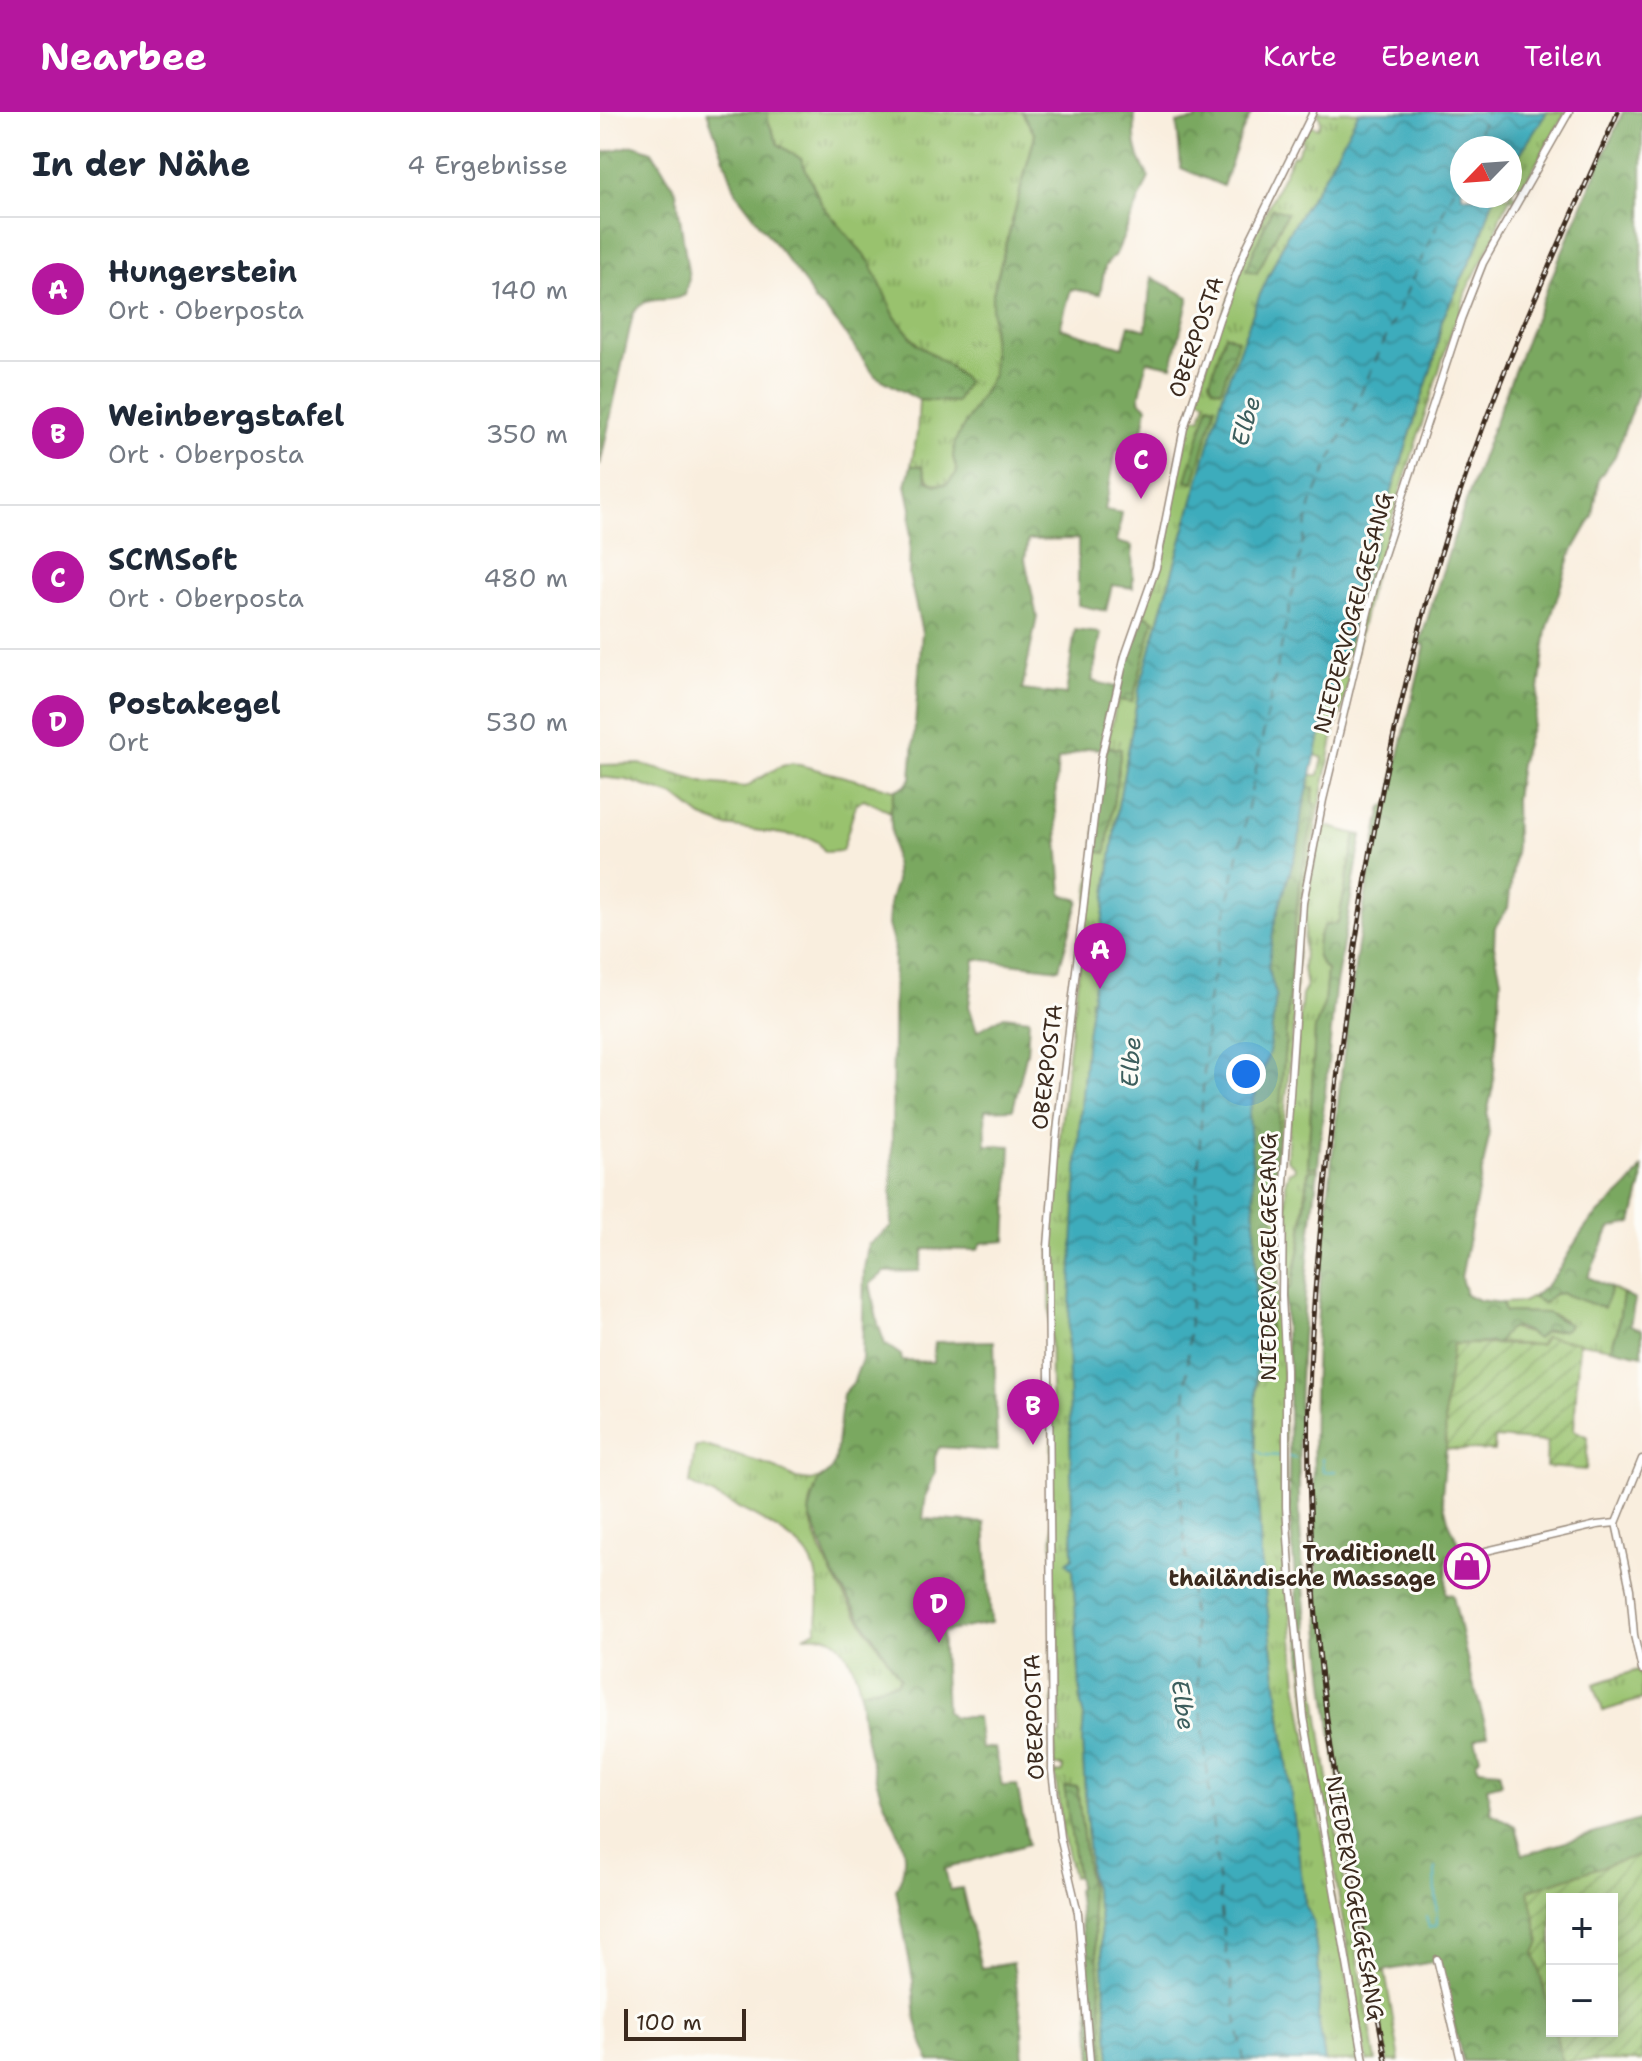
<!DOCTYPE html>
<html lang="de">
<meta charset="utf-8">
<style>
body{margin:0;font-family:"Shantell Sans",sans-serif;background:#f2f2f3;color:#1f2937}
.controls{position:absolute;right:24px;bottom:24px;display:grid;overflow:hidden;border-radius:0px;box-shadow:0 4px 20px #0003}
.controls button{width:72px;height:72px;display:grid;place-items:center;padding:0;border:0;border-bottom:2px solid #e0e1e3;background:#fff;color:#1f2937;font:40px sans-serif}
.compass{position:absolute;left:850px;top:24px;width:72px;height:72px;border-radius:50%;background:#fff;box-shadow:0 4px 20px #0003;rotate:245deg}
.scale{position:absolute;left:24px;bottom:20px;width:122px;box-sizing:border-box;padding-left:8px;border:4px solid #3b2a1e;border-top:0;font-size:22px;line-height:28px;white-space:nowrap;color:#3b2a1e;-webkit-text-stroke:6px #fdfcf7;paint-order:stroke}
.you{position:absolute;left:646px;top:962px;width:28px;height:28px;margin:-20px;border:6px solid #fff;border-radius:50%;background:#1a73e8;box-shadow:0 0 0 12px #1a73e833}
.badge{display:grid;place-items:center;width:52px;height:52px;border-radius:50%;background:#b5179e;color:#fff;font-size:26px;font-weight:700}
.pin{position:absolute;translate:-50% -66px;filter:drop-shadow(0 2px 4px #0008)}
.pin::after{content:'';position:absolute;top:42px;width:28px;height:24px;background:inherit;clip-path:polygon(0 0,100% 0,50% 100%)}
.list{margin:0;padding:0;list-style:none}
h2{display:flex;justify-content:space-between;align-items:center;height:104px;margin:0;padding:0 32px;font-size:34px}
h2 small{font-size:26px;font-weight:400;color:#747a83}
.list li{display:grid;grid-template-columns:52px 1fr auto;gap:24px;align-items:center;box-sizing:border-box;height:144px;padding:0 32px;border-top:2px solid #e0e1e3}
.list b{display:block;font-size:30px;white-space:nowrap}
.list p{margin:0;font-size:26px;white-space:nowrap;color:#747a83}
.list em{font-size:26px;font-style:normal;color:#747a83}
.map{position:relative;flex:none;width:1042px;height:1949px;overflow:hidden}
header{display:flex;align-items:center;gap:48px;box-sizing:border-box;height:112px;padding:0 40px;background:#b5179e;color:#fff}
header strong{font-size:38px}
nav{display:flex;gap:44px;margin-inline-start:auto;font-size:28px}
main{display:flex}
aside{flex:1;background:#fff}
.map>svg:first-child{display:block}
.grass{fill:url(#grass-tufts);stroke:#6a7646;stroke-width:2}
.forest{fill:url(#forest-crowns);stroke:#5a6940;stroke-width:2}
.garden{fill:url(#garden-furrows);stroke:#6a7646;stroke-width:2}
.water{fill:url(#water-waves);stroke:#3c6b6d;stroke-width:2}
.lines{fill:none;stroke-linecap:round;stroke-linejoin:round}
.stream{stroke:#3eacbc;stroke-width:2}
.ferry{stroke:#3c5e5d;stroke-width:2;stroke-dasharray:10 8;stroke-linecap:butt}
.street-casing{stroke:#9a8c7e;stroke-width:9}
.street{stroke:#fff;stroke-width:6}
.rail-casing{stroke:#3b2a1e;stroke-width:5}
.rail{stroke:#fdfcf7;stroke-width:2;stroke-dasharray:6;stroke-linecap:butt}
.labels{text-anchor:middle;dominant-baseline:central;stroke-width:6;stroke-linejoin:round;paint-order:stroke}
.street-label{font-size:22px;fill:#3b2a1e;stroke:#fdfcf7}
.poi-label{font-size:22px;font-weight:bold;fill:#3b2a1e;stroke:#fdfcf7;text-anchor:end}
.water-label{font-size:24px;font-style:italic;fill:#3c5e5d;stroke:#fdfcf7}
</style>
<header>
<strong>Nearbee</strong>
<nav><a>Karte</a><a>Ebenen</a><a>Teilen</a></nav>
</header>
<main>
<aside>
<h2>In der Nähe<small>4 Ergebnisse</small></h2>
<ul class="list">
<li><span class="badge">A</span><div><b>Hungerstein</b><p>Ort · Oberposta</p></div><em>140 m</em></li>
<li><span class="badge">B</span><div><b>Weinbergstafel</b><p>Ort · Oberposta</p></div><em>350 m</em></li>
<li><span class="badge">C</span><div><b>SCMSoft</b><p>Ort · Oberposta</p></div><em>480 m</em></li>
<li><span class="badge">D</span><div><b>Postakegel</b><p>Ort</p></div><em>530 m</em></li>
</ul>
</aside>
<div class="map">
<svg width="1042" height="1949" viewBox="0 0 1042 1949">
<defs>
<pattern id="grass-tufts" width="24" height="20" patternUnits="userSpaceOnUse" patternTransform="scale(2)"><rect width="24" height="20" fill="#99c26e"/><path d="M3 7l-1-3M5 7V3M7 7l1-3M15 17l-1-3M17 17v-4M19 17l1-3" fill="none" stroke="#7e9e5a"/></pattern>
<pattern id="forest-crowns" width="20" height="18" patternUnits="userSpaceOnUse" patternTransform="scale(2)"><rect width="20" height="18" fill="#7aa861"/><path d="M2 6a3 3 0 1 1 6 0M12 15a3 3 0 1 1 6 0" fill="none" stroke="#65894f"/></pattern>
<pattern id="garden-furrows" width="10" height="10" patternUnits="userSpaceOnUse" patternTransform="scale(2)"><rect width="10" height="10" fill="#99c26e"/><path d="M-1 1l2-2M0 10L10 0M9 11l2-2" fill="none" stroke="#7e9e5a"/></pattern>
<pattern id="water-waves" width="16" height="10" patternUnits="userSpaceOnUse" patternTransform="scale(2)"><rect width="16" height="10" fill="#3eacbc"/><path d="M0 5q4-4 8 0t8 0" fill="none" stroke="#358c98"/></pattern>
</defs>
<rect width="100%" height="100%" fill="#fdfcf7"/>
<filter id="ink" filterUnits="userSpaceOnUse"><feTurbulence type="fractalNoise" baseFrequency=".0125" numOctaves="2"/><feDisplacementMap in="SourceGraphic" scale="16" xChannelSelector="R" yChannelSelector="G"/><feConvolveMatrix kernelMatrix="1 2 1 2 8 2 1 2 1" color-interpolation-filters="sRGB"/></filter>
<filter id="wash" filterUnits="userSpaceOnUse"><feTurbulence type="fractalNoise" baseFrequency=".006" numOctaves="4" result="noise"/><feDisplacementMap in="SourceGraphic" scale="32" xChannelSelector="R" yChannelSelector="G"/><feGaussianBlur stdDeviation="1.8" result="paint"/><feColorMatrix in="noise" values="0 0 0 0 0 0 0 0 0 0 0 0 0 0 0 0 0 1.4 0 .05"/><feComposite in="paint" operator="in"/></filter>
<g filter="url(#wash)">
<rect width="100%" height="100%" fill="#f9eede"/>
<g class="grass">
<path d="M168,0H422L435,23L392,185L393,263L353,345L357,361L347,372C331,374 327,369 322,354H311L317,322L319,288L356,290L367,270L348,253L317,232L295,205L270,150L222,93L201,47L178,32L168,9Z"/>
<path d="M717,0H759L724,65L687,123L659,185L624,279L539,578L518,694L487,923L479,1021L473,1458L481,1594L484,1605L482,1629L490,1765L499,1799L510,1949H505L499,1858L477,1674L465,1675L477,1764L473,1765L463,1723L455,1661L463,1660V1654H455L454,1624L461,1623L459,1591H453V1584L459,1583V1573L453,1572L451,1535L458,1534L456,1479L453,1478L450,1175L452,1105L468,942L494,739L506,740L521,638L507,634L517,588L532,589L554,508L543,502L569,414L587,318L591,305L601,306L606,289L597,284L621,208L648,136L693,43L696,44L703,30L701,28L710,13L718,16L721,9Z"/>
<path d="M947,0H966L923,74L917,72L911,80L916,85L915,88L910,86L900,105L895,124L866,179L858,208L854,211L773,466L741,601L735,617L701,790L693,914L681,1038L678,1185L683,1260L688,1472L697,1570L761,1949H725L718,1905L720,1868L713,1809L705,1793L661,1446L656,1338V1241L668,1240L675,1056L695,810L714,677L708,675L710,663H719L723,646L715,643L729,586L737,564L745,565L751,543L745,540L766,460L834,248L842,208L879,131L894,84H910V57Z"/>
<path d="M192,651L295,678L290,700L264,687L256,692L242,739L225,740L218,730L210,726L125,714L102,705L75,684L27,668L0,665V653L40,652L106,671L145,675L179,655Z"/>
<path d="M722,713L756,722L738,812L719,823C716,838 715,848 727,858L724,892L715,916L708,1054L718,1055V1058H708L700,1135L691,1176L685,1178L686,1068L689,1060L694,1059L695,1055L687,1048L688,1025L702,883L706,876L703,856L706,790Z"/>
<path d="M1011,1176L1023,1182L1018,1216L1011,1236L945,1225L940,1233L898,1231L905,1218L909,1216L931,1222L964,1218V1208L947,1201L905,1200L902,1191L922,1190L932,1185L943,1191L954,1182L961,1181L1004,1196Z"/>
<path d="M102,1333L172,1354L196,1367L211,1369L223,1365C215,1373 208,1392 210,1404C220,1457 270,1522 301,1566L296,1571L260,1579C257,1560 246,1530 225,1524C219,1523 210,1524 204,1524L216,1518C219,1496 222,1464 208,1444C191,1418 120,1387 90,1372L95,1336Z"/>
<path d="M702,1550H711L733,1701L776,1949H767L708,1604Z"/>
<path d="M1038,1558L1042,1566V1587L1003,1599L994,1572Z"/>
<path d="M785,1860L800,1949H788L772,1861Z"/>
</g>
<g class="forest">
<path d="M107,0H168V9L178,32L201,47L222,93L270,150L295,205L317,232L348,253L367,270L356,290L319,288L275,264L241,216L225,197L214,189L207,174L137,82Z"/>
<path d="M422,0H535C534,28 534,41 549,65L517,140L505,154L500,182L471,177L460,216L523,235L529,213L546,218L551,165L589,185L572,254L547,249L539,288L547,295L539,341L516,338L505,398L522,401L517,430L532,434L533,476L512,473L506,499L478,493V427L428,428L425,447L437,505L422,578L466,583L475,518L501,521L492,569L516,575L500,637L489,636L458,648L455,687L462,782L479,788L459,857L375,847L369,894L377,919L404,904L429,907L427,940L413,997L385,998L386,1033L411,1034L406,1129L382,1131L377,1138L324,1137L319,1159L285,1160L270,1172L278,1212L285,1232L301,1243L302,1249L333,1250L335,1230L394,1229L397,1339L339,1335L335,1345V1361L326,1383L323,1407L385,1411L391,1511L342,1520L346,1599L353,1605H377L381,1637L395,1635L402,1674L417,1673L428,1732L345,1757L350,1778L362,1776L381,1856L413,1851L422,1912L423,1949H329L316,1909L313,1868L296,1777C301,1769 304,1757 304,1747C305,1725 288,1703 281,1683C270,1650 261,1613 260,1579L296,1571L300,1566L234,1464L209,1401L217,1371L229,1360L235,1350L243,1282L253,1271L262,1247L264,1157L268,1133L291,1115L294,834L288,813L290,788L296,769L290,700L295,678L305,674L311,666L322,520L309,464L311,396L306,373L311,354H322L327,368L336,373L347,372L357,361L353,344L355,329L393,263L392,185L435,23Z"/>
<path d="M596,0H652L642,20L623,74L581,56L577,11L596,8Z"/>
<path d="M1023,0H1042V269L1015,344L999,366L993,404L971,442L947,518L936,600L920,652L915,687L916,733L908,796L895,815L894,834L901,867L893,974L887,1002L889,1024L861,1166L866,1182L878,1188L902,1191L905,1200L947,1201L970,1213L964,1218L945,1219L937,1227C919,1213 909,1210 898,1231L853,1232L845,1292L846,1337L842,1383L848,1408L862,1439L854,1443H847L846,1481L853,1483L870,1560L888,1622L875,1627L880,1645L876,1650L879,1657L899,1659L902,1671L887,1675L891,1701L915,1714L923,1743L1042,1707V1742L930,1779L940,1830L935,1841L952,1908V1919H955L962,1949H863L838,1849L772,1861C754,1754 731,1646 722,1538C715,1454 712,1369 714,1284C716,1195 726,1107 735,1018C747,909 760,802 782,695L791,691L794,663L825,534L820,531C875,349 945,173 1023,0Z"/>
<path d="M34,33L52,39L76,79L89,166L85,183C66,193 45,180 33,202L0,353V41Z"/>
<path d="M672,96L687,101L657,161L646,158Z"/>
<path d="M625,222L638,228L621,278L613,276L610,269Z"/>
<path d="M609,292L616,294L594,370L586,368Z"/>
<path d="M543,502L554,508L532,590L517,588L528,545Z"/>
<path d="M507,634L521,637L506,741L494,739L497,693Z"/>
<path d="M708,675L714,677L712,689L716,694L699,775L695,810L675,1056L668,1240L656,1241L655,1109L649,1001L669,940L676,883L668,856L670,838L674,813L699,729L701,705Z"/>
<path d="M756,722L762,723L735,878L718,1055H708L715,916L724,892L727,858C713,846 715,830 724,814L738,811Z"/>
<path d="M1042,1055V1071L1032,1111L1010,1116L988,1165L1011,1176L1004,1196L961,1181L954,1182L943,1191L932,1185C960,1168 968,1135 990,1110C1007,1091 1029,1079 1042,1055Z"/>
<path d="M709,1058H718C705,1161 697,1264 699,1368C699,1429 705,1489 711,1550H702L689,1396V1248L685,1226V1178L691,1175L700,1136Z"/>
<path d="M1023,1182L1035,1188L1030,1213L1042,1218V1243L1011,1236L1018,1216Z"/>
<path d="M477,1674L499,1858L505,1949H492L488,1870L477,1778L479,1775L464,1675Z"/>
</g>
<g class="garden">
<path d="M945,1225L979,1230L974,1318L988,1325L986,1358L946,1355L947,1330L895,1326L894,1339L846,1337L845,1292L853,1232L940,1233Z"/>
<path d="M1042,1742V1949H962L955,1919H1012V1787H952V1908L935,1841L940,1830L929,1778Z"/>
</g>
<path class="water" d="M759,0H947L910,57V36H862V84H894L879,131L842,208L834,248L766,460L742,553L729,586L701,705L699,729L674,813L668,856L676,883L669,940L649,1001L655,1109L656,1338L661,1446L705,1793L713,1809L720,1868L718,1905L725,1949H510L499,1799L490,1765L482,1629L484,1605L481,1594L473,1458L467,1450L473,1445L468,1229L479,1021L487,923L518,694L539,578L624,279L659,185L687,123L724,65Z"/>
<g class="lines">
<g class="stream">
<path d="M656,1338L664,1343L682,1344"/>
<path d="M689,1345L695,1346"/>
<path d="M722,1347L723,1360L736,1359"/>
<path d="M826,1805L829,1815L837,1813L835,1756"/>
</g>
<g class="ferry">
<path d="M872,36L887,0"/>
<path d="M644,1949L623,1818L580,1381L608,888L711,391L862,58"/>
</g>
</g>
</g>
<g filter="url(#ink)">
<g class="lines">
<g class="street-casing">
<g id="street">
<path d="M1042,1347L1016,1411L1030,1477L1034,1523L1042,1558"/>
<path d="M886,1439L997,1413L1016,1411"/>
<path d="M837,1847L861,1949"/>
<path d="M490,1949L478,1801L460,1725L452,1659L448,1135L456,1028L501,646L525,544L556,456L584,316L619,208L647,134L713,0"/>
<path d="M764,1949L704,1605L691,1471L686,1395V1258L682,1184L683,1086L703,791L723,688L776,467L861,207L883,151L969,0"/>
</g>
</g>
<use href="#street" class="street"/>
<g class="rail-casing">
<path id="rail" d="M786,1949C759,1798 726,1645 715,1492C711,1422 707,1351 709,1281C712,1187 723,1093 733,1000C757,791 793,582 860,381C903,250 962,126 1018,0"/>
</g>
<use href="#rail" class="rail"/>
</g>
</g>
<defs>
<g id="shop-ring" transform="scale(2.3)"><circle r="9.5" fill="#fdfcf7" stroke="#b5179e" stroke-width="1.5"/><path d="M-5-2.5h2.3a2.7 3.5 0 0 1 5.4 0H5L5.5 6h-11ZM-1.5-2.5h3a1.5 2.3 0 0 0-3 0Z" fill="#b5179e"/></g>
</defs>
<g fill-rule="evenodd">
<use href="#shop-ring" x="867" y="1454"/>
</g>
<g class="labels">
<g class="street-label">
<text transform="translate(596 225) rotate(-71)">OBERPOSTA</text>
<text transform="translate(753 501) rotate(-75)">NIEDERVOGELGESANG</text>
<text transform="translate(447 955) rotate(-83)">OBERPOSTA</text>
<text transform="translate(668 1145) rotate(-90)">NIEDERVOGELGESANG</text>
<text transform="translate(434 1605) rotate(-92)">OBERPOSTA</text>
<text transform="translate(755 1786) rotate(80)">NIEDERVOGELGESANG</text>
</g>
<g class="poi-label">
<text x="836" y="1441">Traditionell<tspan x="836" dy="25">thailändische Massage</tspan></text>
</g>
<g class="water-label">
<text transform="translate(646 309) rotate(-74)">Elbe</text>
<text transform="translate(531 950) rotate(-86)">Elbe</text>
<text transform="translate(583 1593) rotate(82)">Elbe</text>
</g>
</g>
</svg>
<div class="controls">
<button>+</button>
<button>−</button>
</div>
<svg class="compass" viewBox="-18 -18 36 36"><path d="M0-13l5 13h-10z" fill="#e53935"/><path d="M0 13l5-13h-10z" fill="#747a83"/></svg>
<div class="scale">100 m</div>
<div class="you"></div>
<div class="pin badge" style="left:500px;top:877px">A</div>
<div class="pin badge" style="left:433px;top:1333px">B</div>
<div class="pin badge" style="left:541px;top:387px">C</div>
<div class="pin badge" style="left:339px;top:1531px">D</div>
</div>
</main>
